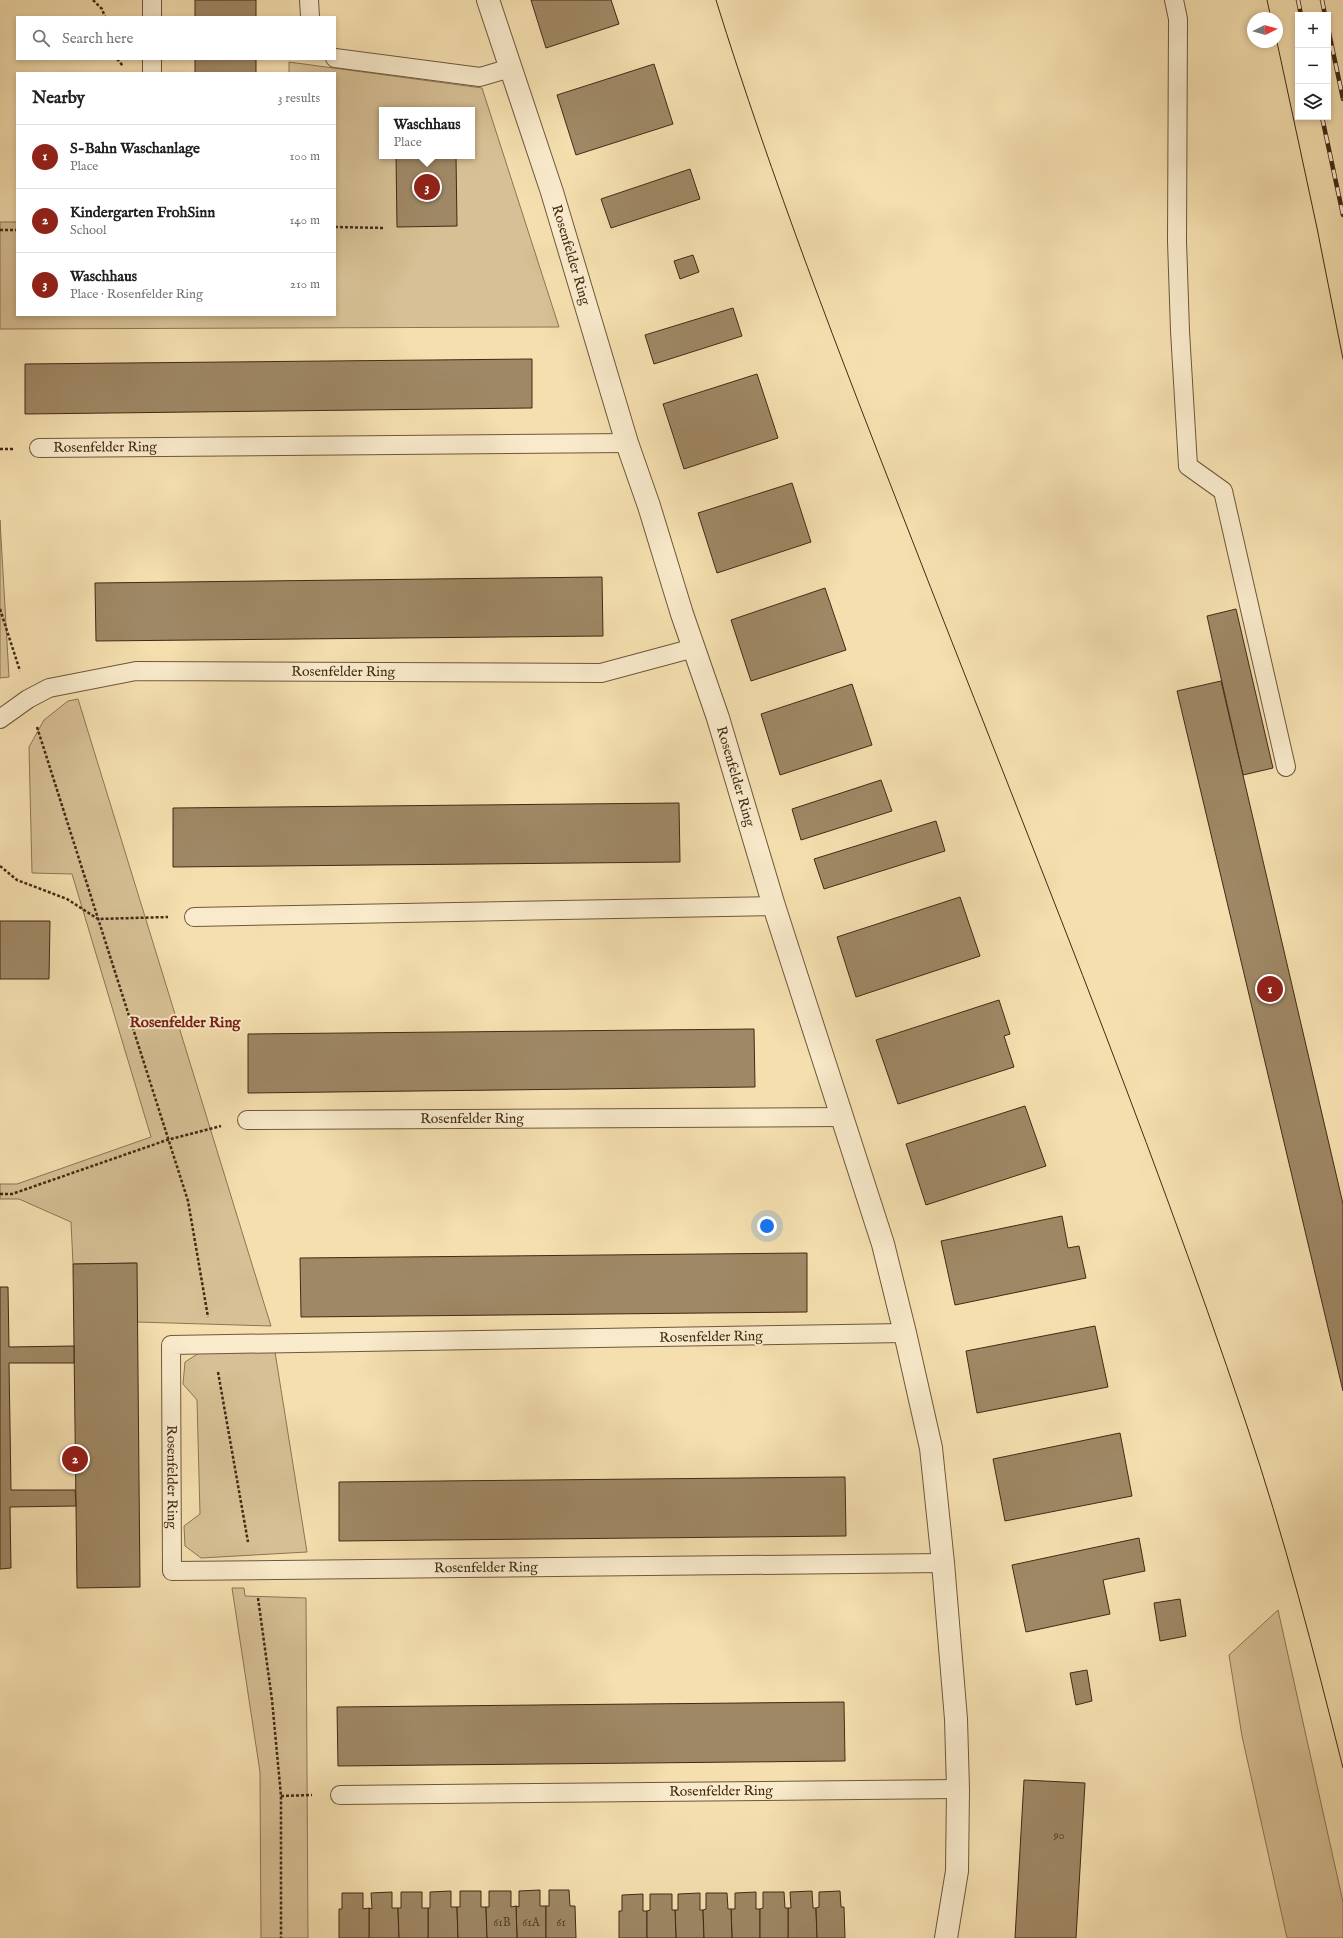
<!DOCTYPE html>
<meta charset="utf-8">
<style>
body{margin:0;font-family:"IM FELL English",serif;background:#f6f6f6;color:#202124}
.controls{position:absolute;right:12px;top:12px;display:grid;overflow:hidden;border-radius:0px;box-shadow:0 2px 6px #0003}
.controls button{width:36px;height:36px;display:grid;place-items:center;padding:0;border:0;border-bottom:1px solid #e0e0e0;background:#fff;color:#202124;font:20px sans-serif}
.compass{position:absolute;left:1247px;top:12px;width:36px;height:36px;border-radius:50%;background:#fff;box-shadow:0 2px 6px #0003;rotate:85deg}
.you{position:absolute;left:767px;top:1226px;width:14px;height:14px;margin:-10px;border:3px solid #fff;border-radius:50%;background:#1a73e8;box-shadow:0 0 0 6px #1a73e833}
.badge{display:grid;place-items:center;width:26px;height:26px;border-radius:50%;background:#8f2418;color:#fff;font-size:13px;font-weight:700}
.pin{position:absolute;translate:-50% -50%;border:2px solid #fff;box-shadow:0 1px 4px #0006}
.popup{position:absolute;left:379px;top:107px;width:96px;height:52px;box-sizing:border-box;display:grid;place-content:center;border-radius:0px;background:#fff;filter:drop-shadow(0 1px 3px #0005);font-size:13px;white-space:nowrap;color:#757577}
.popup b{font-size:15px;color:#202124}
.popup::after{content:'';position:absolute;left:50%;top:100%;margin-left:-8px;border:8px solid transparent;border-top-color:#fff}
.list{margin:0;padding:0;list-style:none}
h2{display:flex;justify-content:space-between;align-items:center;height:52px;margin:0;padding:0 16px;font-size:17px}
h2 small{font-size:13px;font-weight:400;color:#757577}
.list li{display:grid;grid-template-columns:26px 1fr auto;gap:12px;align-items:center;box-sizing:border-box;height:64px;padding:0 16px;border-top:1px solid #e0e0e0}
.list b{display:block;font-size:15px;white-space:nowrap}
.list p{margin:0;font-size:13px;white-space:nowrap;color:#757577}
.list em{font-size:13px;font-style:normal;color:#757577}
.icon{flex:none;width:22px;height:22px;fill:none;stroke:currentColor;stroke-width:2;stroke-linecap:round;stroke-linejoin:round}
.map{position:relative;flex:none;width:1343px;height:1938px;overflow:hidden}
.search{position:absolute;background:#fff;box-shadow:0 2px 6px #0003;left:16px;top:16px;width:320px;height:44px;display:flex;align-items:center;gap:10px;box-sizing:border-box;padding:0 14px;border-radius:0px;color:#757577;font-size:15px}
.panel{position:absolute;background:#fff;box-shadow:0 2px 6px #0003;left:16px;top:72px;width:320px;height:244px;border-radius:0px}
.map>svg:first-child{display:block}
.green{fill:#d7c095;stroke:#8c7554;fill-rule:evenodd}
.building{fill:#9f8865;stroke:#422a14}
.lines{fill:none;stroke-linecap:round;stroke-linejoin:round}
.service-casing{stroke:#6f573b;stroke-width:20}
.minor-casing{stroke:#6f573b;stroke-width:24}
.path{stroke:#422a14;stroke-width:2.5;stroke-dasharray:3 2;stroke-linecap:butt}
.service{stroke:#f8eacb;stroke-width:18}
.minor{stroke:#f8eacb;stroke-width:22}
.tram{stroke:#422a14;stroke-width:1}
.rail-casing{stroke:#422a14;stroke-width:4.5}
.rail{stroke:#f8eacb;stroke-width:3;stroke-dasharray:9;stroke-linecap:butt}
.labels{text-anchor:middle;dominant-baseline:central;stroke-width:4;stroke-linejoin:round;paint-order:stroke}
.number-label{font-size:12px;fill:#594228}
.street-label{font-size:14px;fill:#422a14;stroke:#f8eacb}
.neighbourhood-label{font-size:15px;font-weight:bold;fill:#7a1f14;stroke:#f8eacb}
</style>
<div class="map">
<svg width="1343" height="1938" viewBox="0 0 1343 1938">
<rect width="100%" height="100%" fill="#f5dfaf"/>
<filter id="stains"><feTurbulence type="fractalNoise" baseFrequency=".005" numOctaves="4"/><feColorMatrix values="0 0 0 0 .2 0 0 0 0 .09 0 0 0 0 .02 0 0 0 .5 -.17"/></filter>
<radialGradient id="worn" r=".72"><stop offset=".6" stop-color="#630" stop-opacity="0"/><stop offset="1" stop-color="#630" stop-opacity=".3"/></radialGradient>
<g class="green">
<path d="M289,62L482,88L559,327L0,329V222H17V315H335V73H289ZM382,110H472V156H382Z"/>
<path d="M0,520L9,677L0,678Z"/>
<path d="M78,699L271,1326L137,1322L136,1263L73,1264L71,1222L19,1199H0V1184H17L151,1137L72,874L32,873L29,747L44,720L68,701Z"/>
<path d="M275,1352L307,1552L201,1558L185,1546L184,1526L200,1514L197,1400L183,1384L185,1362L199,1353Z"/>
<path d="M232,1588H244L245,1596L306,1598L308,1938H261L260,1772Z"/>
<path d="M1278,1610L1343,1902V1938H1287L1242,1736L1229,1655Z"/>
</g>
<g class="building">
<rect x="195" y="0" width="61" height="17"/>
<path d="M531,0H611L619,24L546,48Z"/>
<rect x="195" y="59" width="61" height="14"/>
<path d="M654,64L673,124L576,155L557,95Z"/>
<path d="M396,156H456L457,226L397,227Z"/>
<path d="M690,169L700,199L611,228L601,199Z"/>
<path d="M693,255L699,272L680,279L674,261Z"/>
<path d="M733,308L742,336L654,364L645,335Z"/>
<path d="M532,359V408L25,414V364Z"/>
<path d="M757,374L778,438L684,469L663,404Z"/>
<path d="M792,483L811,542L717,573L698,513Z"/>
<path d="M602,577L603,636L96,641L95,583Z"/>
<path d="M825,588L846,650L751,681L731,620Z"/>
<path d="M1236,609L1273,768L1243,775L1207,616Z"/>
<path d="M1221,681L1343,1204V1391L1177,691Z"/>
<path d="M852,684L872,745L780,775L761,714Z"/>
<path d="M881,780L892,811L801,840L792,809Z"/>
<path d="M679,803L680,862L173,867V808Z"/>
<path d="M936,821L945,851L824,889L814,859Z"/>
<path d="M960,897L980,956L856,997L837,937Z"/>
<path d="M0,921H50L49,979H0Z"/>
<path d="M999,1000L1010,1034L1004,1036L1014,1067L898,1104L876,1040Z"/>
<path d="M754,1029L755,1087L248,1093V1034Z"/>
<path d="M1025,1106L1046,1166L926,1205L906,1144Z"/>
<path d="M1062,1216L1068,1248L1079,1246L1086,1278L955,1305L941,1241Z"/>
<path d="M807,1253V1312L301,1317L300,1258Z"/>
<path d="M137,1263L140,1587L77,1588L73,1264Z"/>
<path d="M0,1287H8L9,1347L74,1346V1363H9L11,1490H75L76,1506L10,1507L11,1568L0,1569Z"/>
<path d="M1095,1326L1108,1387L977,1413L966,1351Z"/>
<path d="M1120,1433L1132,1496L1005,1521L993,1459Z"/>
<path d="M845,1477L846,1536L339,1541V1482Z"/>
<path d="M1139,1538L1145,1571L1103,1580L1110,1614L1026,1632L1012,1565Z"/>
<path d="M1180,1599L1186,1636L1160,1641L1154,1603Z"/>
<path d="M1087,1670L1092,1701L1076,1705L1070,1673Z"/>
<path d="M844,1702L845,1761L338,1766L337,1707Z"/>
<path d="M1024,1780L1085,1783L1076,1938H1015Z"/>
<path d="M540,1890V1906H546V1938H517L516,1906L519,1907V1891Z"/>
<path d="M549,1890H569L570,1906H575L576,1938H546V1906H549Z"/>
<path d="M451,1891V1907H457L458,1938H428V1908H430V1892Z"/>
<path d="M460,1891H481V1907H486L487,1938H458L457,1907H460Z"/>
<path d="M489,1891H511V1907L516,1906L517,1938H487L486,1907H489Z"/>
<path d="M812,1891L813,1908H816L817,1938H788V1908H791L790,1892Z"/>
<path d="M840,1891L841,1907H844L845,1938H817L816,1908L819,1907V1892Z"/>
<path d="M392,1892V1908H398L399,1938H369V1908L372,1909L371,1893Z"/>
<path d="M401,1892H422V1908H428V1938H399L398,1908H401Z"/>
<path d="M756,1892V1909H760V1938H732L731,1909H735V1893Z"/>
<path d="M763,1892H784L785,1908H788V1938H760V1909L763,1908Z"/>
<path d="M342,1893H363V1909L369,1908V1938H339V1909H342Z"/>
<path d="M700,1893V1910H703L704,1938H676L675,1910H678V1894Z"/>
<path d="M706,1893H727L728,1909H731L732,1938H704L703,1910L706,1909Z"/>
<path d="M643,1894V1911H647V1938H619V1911H622V1895Z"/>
<path d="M650,1894H672V1910H675L676,1938H647V1911L650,1910Z"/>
</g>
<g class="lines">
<g class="service-casing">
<g id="service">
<path d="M152,0V17"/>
<path d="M309,0L310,17"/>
<path d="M1174,0L1178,19L1177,241L1180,331L1188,466L1223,491L1286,767"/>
<path d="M335,58L480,77L510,68"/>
<path d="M152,59V73"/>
<path id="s1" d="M39,448L627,443"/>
<path id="s2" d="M0,719L28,699L49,688L136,671L601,673L694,648"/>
<path d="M194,917L774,906"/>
<path id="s3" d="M247,1120L842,1117"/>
<path id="s4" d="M905,1333L171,1345L172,1571L943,1563"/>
<path id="s5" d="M340,1795L958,1789"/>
</g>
</g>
<g class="minor-casing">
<g id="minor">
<path id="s6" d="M488,0L552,192L627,443L649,506L682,614L718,718L774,906L883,1244L905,1333L931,1448L943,1563L956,1719L958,1789L957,1871L946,1938"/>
</g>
</g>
<g class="path">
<path d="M93,0L102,9L105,17"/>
<path d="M117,59L123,66"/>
<path d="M335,227L385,228"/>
<path d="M0,230H17"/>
<path d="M0,449H13"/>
<path d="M0,609L20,671"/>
<path d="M37,727L188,1201L208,1317"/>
<path d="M0,866L17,880L67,899L98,919L168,917"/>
<path d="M0,1194H12L167,1140L221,1126"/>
<path d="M218,1372L248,1542"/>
<path d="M258,1598L272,1700L281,1796V1938"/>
<path d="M281,1796L312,1795"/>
</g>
<use href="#service" class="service"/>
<use href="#minor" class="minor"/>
<g class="tram">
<path d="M716,0C772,180 840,356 909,532C1024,828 1145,1122 1246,1423C1284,1536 1314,1652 1343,1768"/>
<path d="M1267,0L1271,18"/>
<path d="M1277,42L1317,228L1343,359"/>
</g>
<g class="rail-casing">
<g id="rail">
<path d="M1298,0L1301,15"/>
<path d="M1322,0L1325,15"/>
<path d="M1328,28L1343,99"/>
<path d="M1322,117L1343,215"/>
</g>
</g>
<use href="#rail" class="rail"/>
</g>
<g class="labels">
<g class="number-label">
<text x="1059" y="1835">90</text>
<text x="502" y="1922">61B</text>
<text x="531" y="1922">61A</text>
<text x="561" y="1922">61</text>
</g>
<g class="street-label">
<text stroke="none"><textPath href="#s6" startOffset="268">Rosenfelder Ring</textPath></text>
<text stroke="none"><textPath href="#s1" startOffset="66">Rosenfelder Ring</textPath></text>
<text stroke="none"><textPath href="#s2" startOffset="354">Rosenfelder Ring</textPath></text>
<text stroke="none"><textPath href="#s6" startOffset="815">Rosenfelder Ring</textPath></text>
<text stroke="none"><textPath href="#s3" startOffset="225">Rosenfelder Ring</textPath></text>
<text transform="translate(711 1337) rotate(-1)">Rosenfelder Ring</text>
<text stroke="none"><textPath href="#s4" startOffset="866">Rosenfelder Ring</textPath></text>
<text stroke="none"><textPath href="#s4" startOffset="1274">Rosenfelder Ring</textPath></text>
<text stroke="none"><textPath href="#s5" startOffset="381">Rosenfelder Ring</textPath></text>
</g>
<g class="neighbourhood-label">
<text x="185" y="1022">Rosenfelder Ring</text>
</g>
</g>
<rect width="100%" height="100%" filter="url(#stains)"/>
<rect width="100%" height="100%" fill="url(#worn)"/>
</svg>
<div class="controls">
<button>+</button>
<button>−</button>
<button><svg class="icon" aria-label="layers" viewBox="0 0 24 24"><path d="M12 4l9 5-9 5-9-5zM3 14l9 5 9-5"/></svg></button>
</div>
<svg class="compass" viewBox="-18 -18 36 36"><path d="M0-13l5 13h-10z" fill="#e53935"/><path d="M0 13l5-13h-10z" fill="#757577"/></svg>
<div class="you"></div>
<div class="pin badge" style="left:1270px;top:989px">1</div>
<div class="pin badge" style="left:75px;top:1459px">2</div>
<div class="pin badge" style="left:427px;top:187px">3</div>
<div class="popup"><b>Waschhaus</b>Place</div>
<div class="search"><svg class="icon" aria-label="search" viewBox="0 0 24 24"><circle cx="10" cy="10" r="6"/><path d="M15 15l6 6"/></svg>Search here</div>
<section class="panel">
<h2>Nearby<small>3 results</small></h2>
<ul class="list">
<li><span class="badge">1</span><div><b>S-Bahn Waschanlage</b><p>Place</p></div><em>100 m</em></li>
<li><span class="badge">2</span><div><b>Kindergarten FrohSinn</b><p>School</p></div><em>140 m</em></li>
<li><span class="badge">3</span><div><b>Waschhaus</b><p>Place · Rosenfelder Ring</p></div><em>210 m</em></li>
</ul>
</section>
</div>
